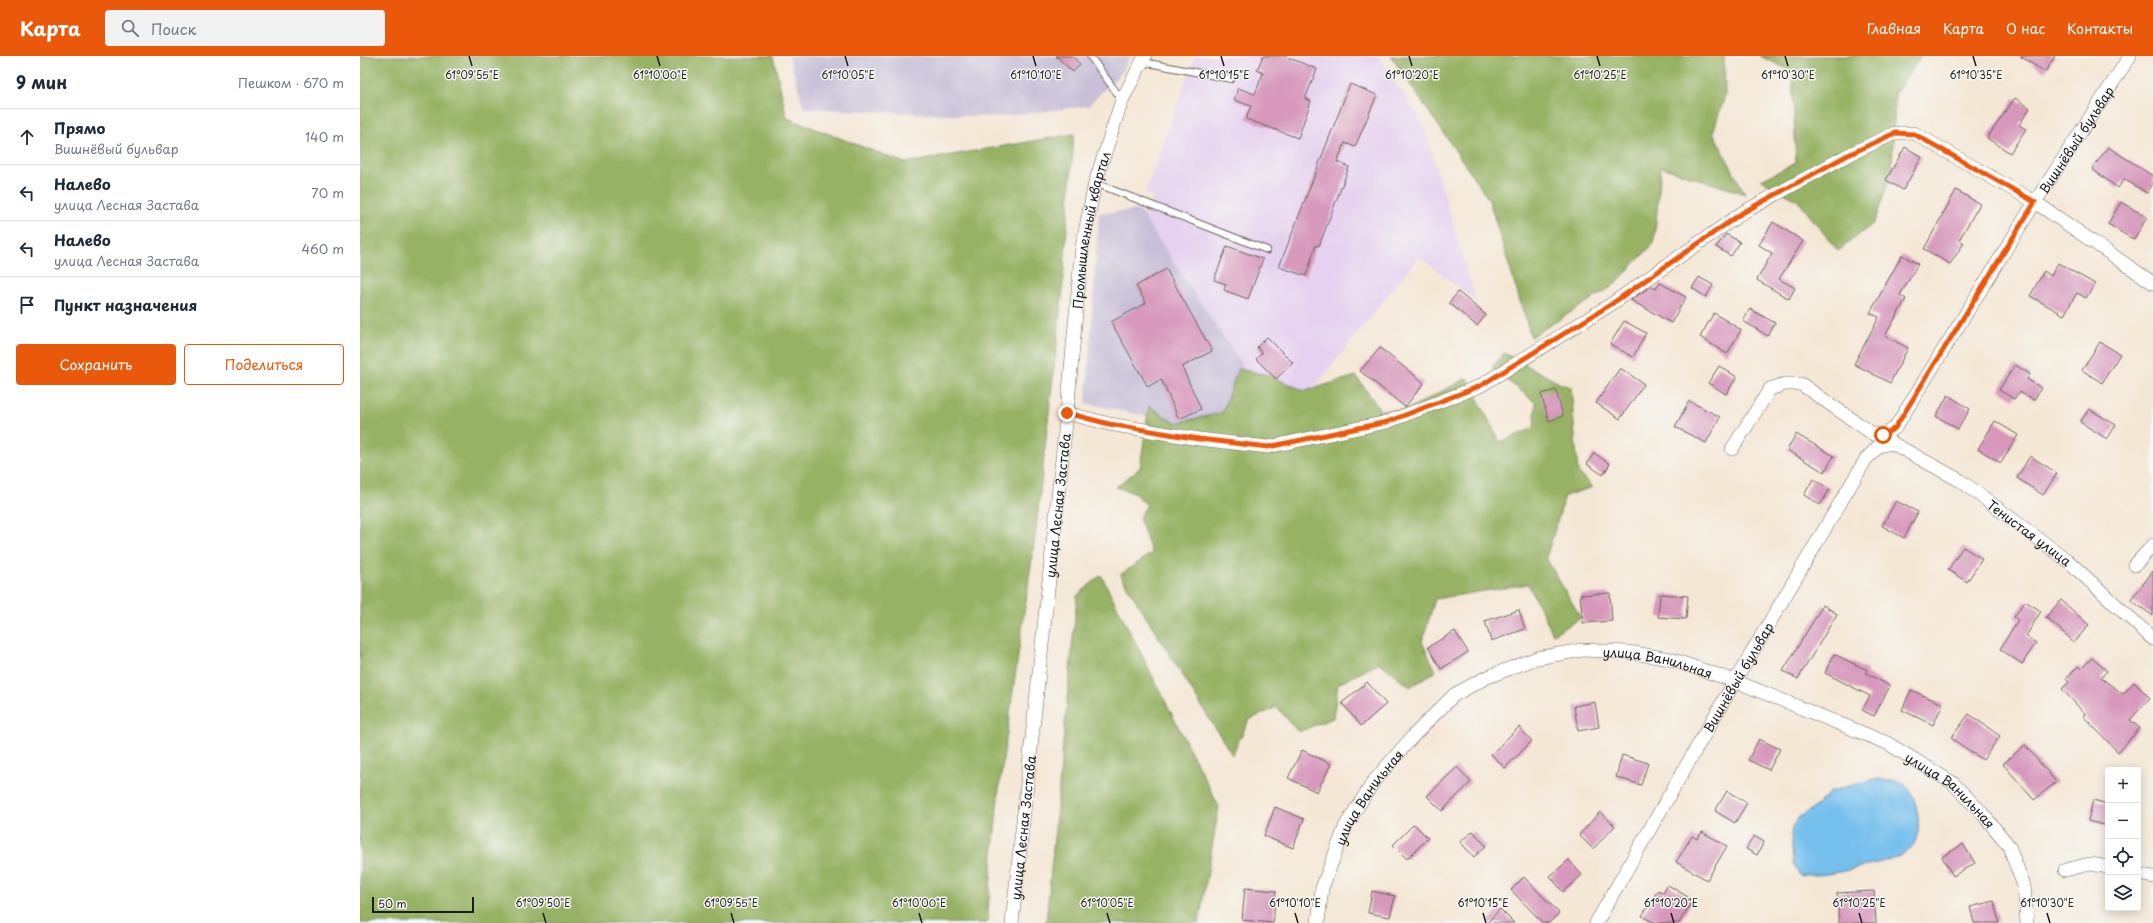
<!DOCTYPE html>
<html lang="ru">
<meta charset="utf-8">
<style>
body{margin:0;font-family:"Playpen Sans",sans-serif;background:#f2f2f3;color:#1f2937}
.controls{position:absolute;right:12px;bottom:12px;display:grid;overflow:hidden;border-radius:4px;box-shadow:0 2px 10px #0003}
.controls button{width:36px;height:36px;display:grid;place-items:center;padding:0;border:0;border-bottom:1px solid #e0e1e3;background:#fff;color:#1f2937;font:20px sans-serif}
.scale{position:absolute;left:12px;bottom:10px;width:102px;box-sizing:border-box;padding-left:4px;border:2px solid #1c1c1c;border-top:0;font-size:11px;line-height:14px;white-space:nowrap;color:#1c1c1c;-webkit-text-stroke:3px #f6f6f2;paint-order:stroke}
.stop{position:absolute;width:12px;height:12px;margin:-9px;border:3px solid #ea580c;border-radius:50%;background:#fff}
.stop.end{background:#ea580c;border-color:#fff;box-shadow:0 1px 4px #0008}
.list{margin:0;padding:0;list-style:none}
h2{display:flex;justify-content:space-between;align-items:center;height:52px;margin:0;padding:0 16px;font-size:17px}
h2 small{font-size:13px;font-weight:400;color:#747a83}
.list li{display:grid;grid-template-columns:26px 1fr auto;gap:12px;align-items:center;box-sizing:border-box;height:56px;padding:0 16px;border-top:1px solid #e0e1e3}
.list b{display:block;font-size:15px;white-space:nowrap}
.list p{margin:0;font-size:13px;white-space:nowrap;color:#747a83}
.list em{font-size:13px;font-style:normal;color:#747a83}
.actions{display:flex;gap:8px;padding:12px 16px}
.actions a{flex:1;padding:9px 0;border:1px solid #ea580c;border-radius:4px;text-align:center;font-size:14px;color:#ea580c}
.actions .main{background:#ea580c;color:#fff}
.icon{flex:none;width:22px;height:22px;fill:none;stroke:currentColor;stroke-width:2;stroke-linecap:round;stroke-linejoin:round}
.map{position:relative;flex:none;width:1793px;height:867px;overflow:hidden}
header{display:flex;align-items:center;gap:24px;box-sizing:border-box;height:56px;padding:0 20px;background:#ea580c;color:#fff}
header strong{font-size:19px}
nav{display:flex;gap:22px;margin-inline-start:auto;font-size:14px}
.search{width:280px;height:36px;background:#f2f2f3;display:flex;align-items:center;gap:10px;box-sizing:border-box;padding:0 14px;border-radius:4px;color:#747a83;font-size:15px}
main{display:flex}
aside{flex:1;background:#fff}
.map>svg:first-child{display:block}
.built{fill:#e6d2f0}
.industrial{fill:#c8bfd8}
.forest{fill:#97b265;stroke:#5a6740}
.water{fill:#74bfed;stroke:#486e84}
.building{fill:#d798bc}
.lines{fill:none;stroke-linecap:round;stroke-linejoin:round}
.lane-casing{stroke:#68635d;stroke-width:8}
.street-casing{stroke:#68635d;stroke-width:14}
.lane{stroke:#fff;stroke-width:6}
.street{stroke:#fff;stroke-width:13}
.route{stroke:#ea580c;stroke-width:5}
.ticks{fill:none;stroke:#1c1c1c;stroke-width:1.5}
.labels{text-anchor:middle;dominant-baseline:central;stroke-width:3;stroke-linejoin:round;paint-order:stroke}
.street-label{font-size:13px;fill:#1c1c1c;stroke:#f6f6f2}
.ticks-label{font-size:10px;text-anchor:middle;fill:#1c1c1c;stroke:#f6f6f2;stroke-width:3;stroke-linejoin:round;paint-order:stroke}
</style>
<header>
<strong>Карта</strong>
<div class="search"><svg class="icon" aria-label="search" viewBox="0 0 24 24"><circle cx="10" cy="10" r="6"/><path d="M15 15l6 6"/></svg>Поиск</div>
<nav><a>Главная</a><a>Карта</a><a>О нас</a><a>Контакты</a></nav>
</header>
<main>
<aside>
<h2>9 мин<small>Пешком · 670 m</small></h2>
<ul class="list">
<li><svg class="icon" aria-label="ahead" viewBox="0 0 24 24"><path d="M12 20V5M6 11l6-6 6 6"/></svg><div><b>Прямо</b><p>Вишнёвый бульвар</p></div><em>140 m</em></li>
<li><svg class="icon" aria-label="left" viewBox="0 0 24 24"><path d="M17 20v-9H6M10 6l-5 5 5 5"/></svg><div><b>Налево</b><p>улица Лесная Застава</p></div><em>70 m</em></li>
<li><svg class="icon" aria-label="left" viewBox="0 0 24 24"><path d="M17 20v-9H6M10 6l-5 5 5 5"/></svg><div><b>Налево</b><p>улица Лесная Застава</p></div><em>460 m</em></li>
<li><svg class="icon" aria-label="arrive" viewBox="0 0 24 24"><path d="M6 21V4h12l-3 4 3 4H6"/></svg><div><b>Пункт назначения</b></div></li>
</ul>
<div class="actions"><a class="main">Сохранить</a><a>Поделиться</a></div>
</aside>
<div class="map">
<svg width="1793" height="867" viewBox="0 0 1793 867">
<rect width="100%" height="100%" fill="#f6f6f2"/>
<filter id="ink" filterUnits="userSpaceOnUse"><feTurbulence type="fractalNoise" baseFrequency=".025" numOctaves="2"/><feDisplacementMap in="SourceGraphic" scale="8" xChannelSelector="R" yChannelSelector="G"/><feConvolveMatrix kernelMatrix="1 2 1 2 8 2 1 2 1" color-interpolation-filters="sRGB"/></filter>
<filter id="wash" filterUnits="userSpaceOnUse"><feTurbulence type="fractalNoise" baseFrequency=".012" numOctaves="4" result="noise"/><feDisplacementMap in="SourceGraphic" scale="16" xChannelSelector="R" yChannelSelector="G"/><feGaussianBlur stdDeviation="0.9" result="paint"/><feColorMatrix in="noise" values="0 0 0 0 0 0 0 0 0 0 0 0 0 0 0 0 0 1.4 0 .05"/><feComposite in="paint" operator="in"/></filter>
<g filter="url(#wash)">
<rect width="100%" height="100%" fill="#f5e7d5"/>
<path class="built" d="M835,0H1019L1064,70L1116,246L1059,200L919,376L898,333L782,159L793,142L785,137Z"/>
<g class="industrial">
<path d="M429,0H770L763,15L728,50L634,61L444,52Z"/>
<path d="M779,154L898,333L848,374L726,347L739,157Z"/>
</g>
<g class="forest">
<path d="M0,0H413L427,62L545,107L714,78L702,241L675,481L638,740L627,867H0Z"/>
<path d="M1031,0H1364L1365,40L1353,76L1385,138L1301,111L1294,187L1253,230L1171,281L1129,144Z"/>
<path d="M1400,0H1561L1535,38L1532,116L1514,167L1478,195L1438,145L1401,124L1436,107L1432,15Z"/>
<path d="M1144,297L1201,328L1211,331L1218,416L1233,431L1205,440L1186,502L1221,562L1193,578L1168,528L1075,543L1062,586L1076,615L1050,631L1020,607L978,628L973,662L938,676L917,651L889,664L872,699L760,519L792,497L779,462L787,449L774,437L756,431L780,412L789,350L815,367L862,357L878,313L908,319L945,335L996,320L1020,354L1045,355L1107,322L1140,386L1174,372L1176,347L1132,312Z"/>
<path d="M741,519L859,751L839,867H686L717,540Z"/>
</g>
<path class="water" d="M1515,723C1536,724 1547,722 1555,746C1560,763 1562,787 1544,798C1535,804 1519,806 1509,809C1493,813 1474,818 1458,819C1451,819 1447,818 1440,820L1433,807L1431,777L1433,769L1439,761L1455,751L1471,735Z"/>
<g id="blocks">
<g class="building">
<path d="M696,0H712L720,8L713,16Z"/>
<path d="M903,0H924L957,13L945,43L951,45L938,82L886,63L891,50L874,44L878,32L895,38L903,17L897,14Z"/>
<path d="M1660,0H1695L1685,16Z"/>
<path d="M990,28L1017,39L995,91L985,87L977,106L989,111L959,190L956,189L946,220L919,211Z"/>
<path d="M1655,42L1670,52L1659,69L1666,73L1650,97L1627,82Z"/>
<path d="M1545,91L1562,101L1543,134L1526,124Z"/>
<path d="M1748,91L1793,120V127L1787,137L1764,123L1758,132L1732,113Z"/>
<path d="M1596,134L1620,148L1599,184L1604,187L1590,208L1564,193Z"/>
<path d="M1761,146L1787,161L1774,184L1748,168Z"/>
<path d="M1413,166L1443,185L1419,223L1435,232L1429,243L1397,224L1412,197L1399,189Z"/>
<path d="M1366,178L1380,186L1371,200L1356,191Z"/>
<path d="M867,190L903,203L888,243L864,234L866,228L854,224Z"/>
<path d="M1542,199L1558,208L1540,239L1546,243L1525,280L1548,292L1530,327L1494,308L1519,261L1510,257Z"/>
<path d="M1698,207L1735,228L1726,242L1717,237L1704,259L1670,240L1684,215L1691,220Z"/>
<path d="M806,213L852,295L822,311L841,353L819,363L801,323L788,331L751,266L786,247L776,230Z"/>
<path d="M1339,221L1353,229L1346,241L1332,232Z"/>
<path d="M1300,227L1326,241L1311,267L1271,244L1291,230L1296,233Z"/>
<path d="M1098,236L1126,259L1117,270L1089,247Z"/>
<path d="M1390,253L1415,267L1408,280L1383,265Z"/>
<path d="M1354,257L1381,274L1367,298L1340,281Z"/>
<path d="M1264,265L1286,277L1273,301L1250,288Z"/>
<path d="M907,281L933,307L916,323L896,303L902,297L897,291Z"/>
<path d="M1740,286L1760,298L1742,327L1722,314Z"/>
<path d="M1020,292L1064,327L1045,351L1000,315Z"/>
<path d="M1655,309L1670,318L1667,323L1681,332L1674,344L1660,335L1654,343L1639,334Z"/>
<path d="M1359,310L1377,321L1366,338L1348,327Z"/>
<path d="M1260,312L1284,328L1260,363L1236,347Z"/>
<path d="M1196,334L1203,360L1189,365L1181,338Z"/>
<path d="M1588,339L1610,353L1598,373L1576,360Z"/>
<path d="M1329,345L1360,361L1346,387L1315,371Z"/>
<path d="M1729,353L1756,369L1747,383L1720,366Z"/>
<path d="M1635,365L1658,379L1641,407L1618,393Z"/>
<path d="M1436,378L1474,400L1464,416L1427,394Z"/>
<path d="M1234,397L1250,408L1243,419L1227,408Z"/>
<path d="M1670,400L1697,417L1683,439L1657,422Z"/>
<path d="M1453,423L1470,433L1460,449L1444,439Z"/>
<path d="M1536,445L1558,456L1544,482L1522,470Z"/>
<path d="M1603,491L1622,503L1607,526L1588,514Z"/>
<path d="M1793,515V560L1771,544Z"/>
<path d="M1250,537L1252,565L1223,567L1220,539Z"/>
<path d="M1300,538L1328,540L1326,563L1298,561Z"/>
<path d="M1701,544L1729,569L1714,586L1686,561Z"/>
<path d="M1665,545L1681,555L1666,580L1676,587L1662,608L1640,593L1658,564L1654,561Z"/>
<path d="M1463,549L1477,558L1438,623L1423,615Z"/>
<path d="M1159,554L1165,573L1131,585L1125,565Z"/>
<path d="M1095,575L1108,596L1081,613L1068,591Z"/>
<path d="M1474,598L1507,614L1506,617L1530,630L1514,660L1502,654L1510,640L1465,617Z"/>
<path d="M1732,602L1747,615L1741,622L1763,638L1774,626L1790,642L1770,664L1780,672L1758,696L1723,660L1725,658L1702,633L1709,626L1706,623L1718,610L1721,613Z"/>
<path d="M1007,626L1026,648L1001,670L982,647Z"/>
<path d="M1551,634L1583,648L1573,669L1542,654Z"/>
<path d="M1235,646L1239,671L1218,675L1214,650Z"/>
<path d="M1609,658L1640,680L1623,704L1591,682Z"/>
<path d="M1159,671L1172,685L1145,712L1131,698Z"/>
<path d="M1399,683L1420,693L1409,714L1388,704Z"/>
<path d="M1665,689L1696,726L1674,744L1643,708Z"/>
<path d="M942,694L971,708L957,736L928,722Z"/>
<path d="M1262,699L1288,707L1281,729L1256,721Z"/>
<path d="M1097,711L1111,726L1082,755L1067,740Z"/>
<path d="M1367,735L1387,747L1375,767L1355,755Z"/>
<path d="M1733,744L1748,748V770L1728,765Z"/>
<path d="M915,751L944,763L933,792L904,780Z"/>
<path d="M1240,756L1255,770L1233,793L1219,779Z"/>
<path d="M1054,768L1068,782L1047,803L1033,789Z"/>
<path d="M1113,775L1126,790L1114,801L1100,786Z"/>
<path d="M1342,776L1367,790L1347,824L1316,806L1332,780L1337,783Z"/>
<path d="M1394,780L1404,786L1397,799L1386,793Z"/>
<path d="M1603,788L1615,807L1593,820L1582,801Z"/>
<path d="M1209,804L1222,819L1203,836L1190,820Z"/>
<path d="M1164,821L1199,857L1189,867H1183L1151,834Z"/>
<path d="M1308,829L1333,844L1319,867H1295L1282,860L1298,834L1303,837Z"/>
<path d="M885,832L916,835L913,867L882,864Z"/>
<path d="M1012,835L1035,840L1030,861L1008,857Z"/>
<path d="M1514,835L1516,867H1479L1477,837Z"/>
<path d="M1634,845L1639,867H1614L1610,851Z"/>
<path d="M1140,853L1154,867H1127Z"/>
</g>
</g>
</g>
<g filter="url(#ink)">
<use href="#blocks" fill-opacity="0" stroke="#68635d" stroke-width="1"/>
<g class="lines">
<g class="lane-casing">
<g id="lane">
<path d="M730,0L762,44"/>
<path d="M783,6L871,23"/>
<path d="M735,127L907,194"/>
</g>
</g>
<g class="street-casing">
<g id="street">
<path id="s1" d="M707,357L722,191L735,127L762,44L785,0"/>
<path id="s2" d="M1372,393L1410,333L1425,328H1441L1513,378L1523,379L1535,372L1675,146L1770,0"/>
<path d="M1775,509L1793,489"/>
<path d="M1705,814L1730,808L1748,811"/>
<path d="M1778,818L1793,821"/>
<path id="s3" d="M652,867L707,357L749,368L839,383L908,391L1027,366L1120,330L1250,249L1382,157L1486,100L1535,77H1554L1675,146L1793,227"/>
<path id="s4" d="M958,867L962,832L986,769L1014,725L1053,680L1094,639L1125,622L1177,602L1222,594L1268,596L1310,603L1375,625L1527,687L1593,727L1622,757L1649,790L1664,830L1667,867"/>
<path id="s5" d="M1236,867L1375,625L1506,403L1519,390L1532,387L1601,425L1707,504L1793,583"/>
</g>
</g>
<use href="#lane" class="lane"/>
<use href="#street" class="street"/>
</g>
</g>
<g class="lines" filter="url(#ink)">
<path class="route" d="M707,357L749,368L839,383L908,391L1027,366L1120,330L1250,249L1382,157L1486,100L1535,77L1554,78L1675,146L1535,372L1523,379"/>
</g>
<path class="ticks" d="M109,0L112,10M297,0L300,10M485,0L488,10M673,0L676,10M861,0L864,10M1049,0L1052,10M1237,0L1240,10M1425,0L1428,10M1613,0L1616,10M183,857L186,867M371,857L374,867M559,857L562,867M747,857L750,867M935,857L938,867M1123,857L1126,867M1311,857L1314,867M1499,857L1502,867M1687,857L1690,867"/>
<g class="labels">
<g class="street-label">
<text stroke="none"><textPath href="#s2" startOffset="555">Вишнёвый бульвар</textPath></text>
<text stroke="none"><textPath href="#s1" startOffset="185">Промышленный квартал</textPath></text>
<text stroke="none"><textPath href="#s3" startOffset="420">улица Лесная Застава</textPath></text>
<text stroke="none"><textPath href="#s5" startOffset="733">Тенистая улица</textPath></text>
<text stroke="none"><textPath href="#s4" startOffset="486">улица Ванильная</textPath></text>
<text stroke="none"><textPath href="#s5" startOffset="284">Вишнёвый бульвар</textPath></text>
<text stroke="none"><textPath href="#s4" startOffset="810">улица Ванильная</textPath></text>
<text stroke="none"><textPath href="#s4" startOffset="138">улица Ванильная</textPath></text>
<text stroke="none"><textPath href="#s3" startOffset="96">улица Лесная Застава</textPath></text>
</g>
</g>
<g class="ticks-label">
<text x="112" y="23">61°09'55"E</text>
<text x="300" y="23">61°10'00"E</text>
<text x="488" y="23">61°10'05"E</text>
<text x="676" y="23">61°10'10"E</text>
<text x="864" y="23">61°10'15"E</text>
<text x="1052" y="23">61°10'20"E</text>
<text x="1240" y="23">61°10'25"E</text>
<text x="1428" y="23">61°10'30"E</text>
<text x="1616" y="23">61°10'35"E</text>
<text x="183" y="851">61°09'50"E</text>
<text x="371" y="851">61°09'55"E</text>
<text x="559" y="851">61°10'00"E</text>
<text x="747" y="851">61°10'05"E</text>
<text x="935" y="851">61°10'10"E</text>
<text x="1123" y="851">61°10'15"E</text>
<text x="1311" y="851">61°10'20"E</text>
<text x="1499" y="851">61°10'25"E</text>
<text x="1687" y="851">61°10'30"E</text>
</g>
</svg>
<div class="controls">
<button>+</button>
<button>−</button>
<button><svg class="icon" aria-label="locate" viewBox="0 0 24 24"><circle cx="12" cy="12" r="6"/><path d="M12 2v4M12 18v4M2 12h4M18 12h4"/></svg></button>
<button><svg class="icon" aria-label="layers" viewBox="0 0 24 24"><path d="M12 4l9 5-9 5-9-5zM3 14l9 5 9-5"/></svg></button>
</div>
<div class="scale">50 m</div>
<div class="stop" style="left:1523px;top:379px"></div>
<div class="stop end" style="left:707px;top:357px"></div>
</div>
</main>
